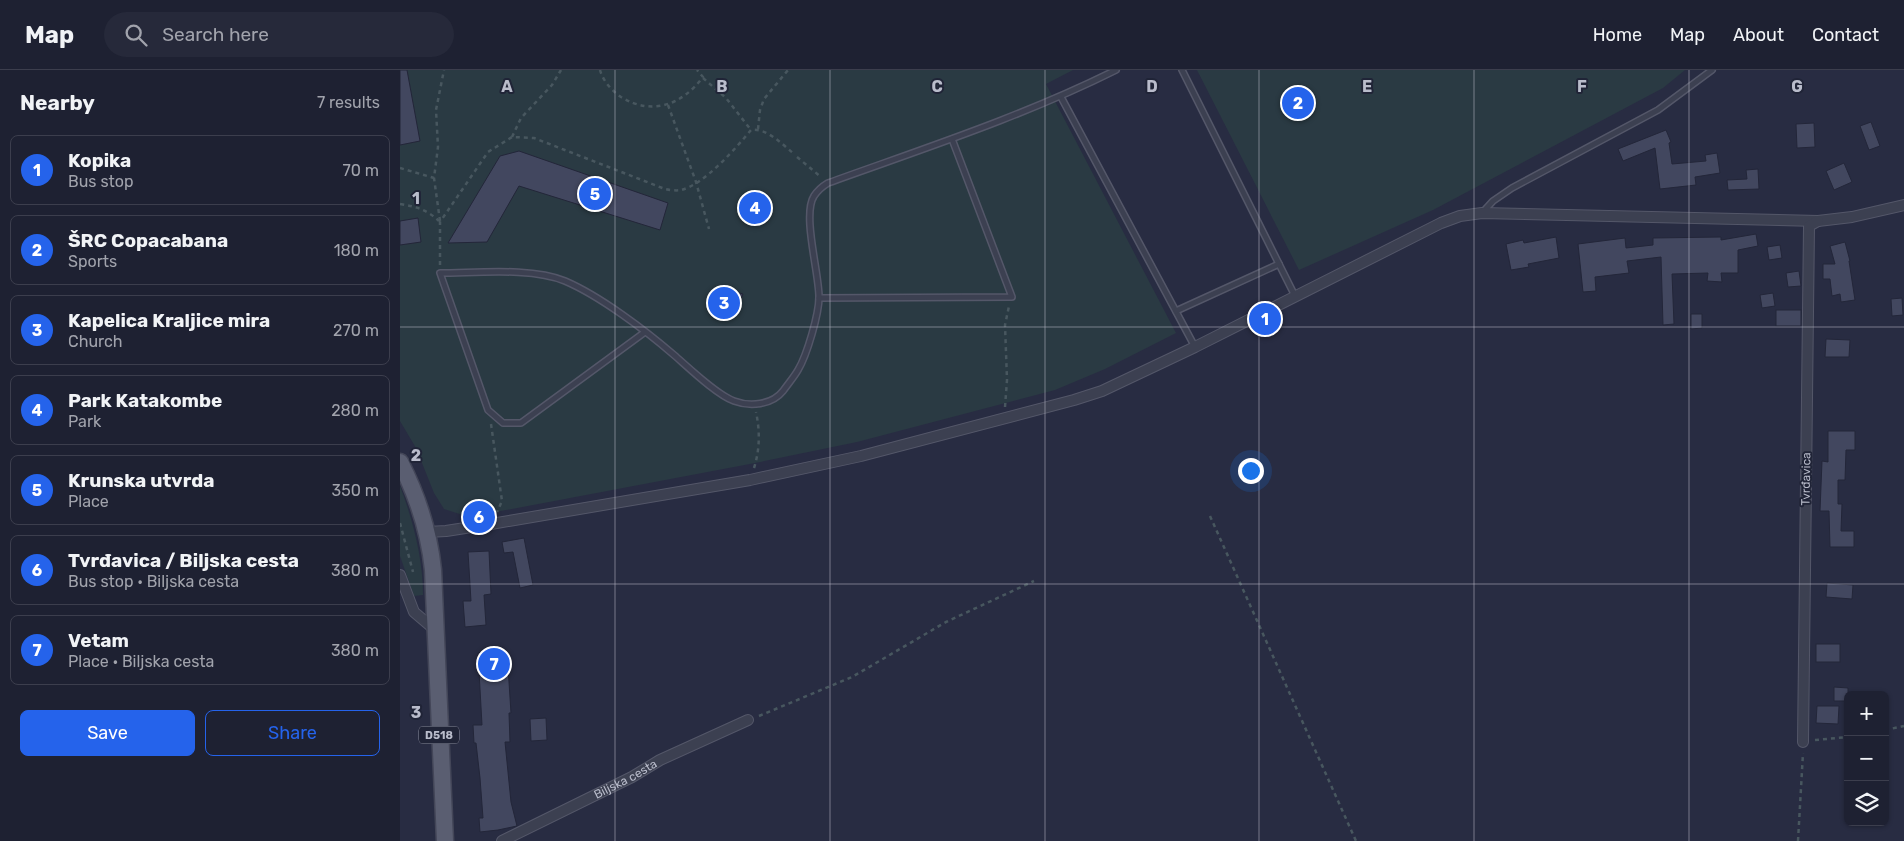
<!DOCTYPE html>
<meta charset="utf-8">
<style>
body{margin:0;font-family:Rubik,sans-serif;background:#26293a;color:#f1f3f6}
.controls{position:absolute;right:15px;bottom:15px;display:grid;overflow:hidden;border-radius:8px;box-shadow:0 1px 4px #0004}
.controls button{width:45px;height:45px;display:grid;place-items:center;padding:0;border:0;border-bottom:1px solid #3c3e4d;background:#1e2132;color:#f1f3f6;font:25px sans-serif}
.you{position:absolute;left:850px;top:400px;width:18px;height:18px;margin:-12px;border:4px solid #fff;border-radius:50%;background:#1a73e8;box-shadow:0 0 0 8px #1a73e833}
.badge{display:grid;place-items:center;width:32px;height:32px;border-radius:50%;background:#2563eb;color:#fff;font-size:16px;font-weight:700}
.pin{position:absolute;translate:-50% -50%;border:2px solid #fff;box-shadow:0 1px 5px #0006}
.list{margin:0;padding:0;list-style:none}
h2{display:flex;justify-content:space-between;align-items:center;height:65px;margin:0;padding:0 20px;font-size:21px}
h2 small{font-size:16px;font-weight:400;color:#a1a3ac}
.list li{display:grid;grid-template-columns:32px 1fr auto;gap:15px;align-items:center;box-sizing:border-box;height:70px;margin:0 10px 10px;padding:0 10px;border:1px solid #3c3e4d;border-radius:8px}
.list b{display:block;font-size:19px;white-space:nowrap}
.list p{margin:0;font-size:16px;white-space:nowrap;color:#a1a3ac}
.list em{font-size:16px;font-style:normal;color:#a1a3ac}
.actions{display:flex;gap:10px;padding:15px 20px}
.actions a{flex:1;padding:11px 0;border:1px solid #2563eb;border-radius:8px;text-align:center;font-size:18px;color:#2563eb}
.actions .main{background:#2563eb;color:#fff}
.icon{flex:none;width:28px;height:28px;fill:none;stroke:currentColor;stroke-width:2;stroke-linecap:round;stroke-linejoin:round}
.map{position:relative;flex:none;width:1504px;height:771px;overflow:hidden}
header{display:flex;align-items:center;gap:30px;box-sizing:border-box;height:70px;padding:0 25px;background:#1e2132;border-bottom:1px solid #3c3e4d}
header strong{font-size:24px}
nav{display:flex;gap:28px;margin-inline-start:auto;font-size:18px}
.search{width:350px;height:45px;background:#26293a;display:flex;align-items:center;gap:12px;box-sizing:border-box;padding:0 18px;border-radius:28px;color:#a1a3ac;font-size:19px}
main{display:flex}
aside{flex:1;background:#1e2132}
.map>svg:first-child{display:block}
.green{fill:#2a3a43}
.building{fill:#42475f;stroke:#232639}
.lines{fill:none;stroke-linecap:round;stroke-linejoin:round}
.service-casing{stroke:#545769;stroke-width:8}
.minor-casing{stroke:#545769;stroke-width:12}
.primary-casing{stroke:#434658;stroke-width:19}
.path{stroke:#48575f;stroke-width:2.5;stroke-dasharray:4 4;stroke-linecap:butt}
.service{stroke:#3c4051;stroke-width:5}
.minor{stroke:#3c4051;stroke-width:10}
.primary{stroke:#5a5e71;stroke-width:16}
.grid{fill:none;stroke:#b9bccb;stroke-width:1;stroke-opacity:0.55}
.labels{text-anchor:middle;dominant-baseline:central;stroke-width:4;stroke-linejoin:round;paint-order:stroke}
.shield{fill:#202437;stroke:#8b8e9f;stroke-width:1}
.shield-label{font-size:11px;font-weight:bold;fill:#b9bccb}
.street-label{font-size:12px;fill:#b9bccb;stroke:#202437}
.grid-label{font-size:16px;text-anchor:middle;font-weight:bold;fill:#b9bccb;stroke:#202437;stroke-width:4;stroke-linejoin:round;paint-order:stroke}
</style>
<header>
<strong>Map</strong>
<div class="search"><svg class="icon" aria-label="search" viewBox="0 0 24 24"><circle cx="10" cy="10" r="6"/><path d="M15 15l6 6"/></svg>Search here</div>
<nav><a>Home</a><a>Map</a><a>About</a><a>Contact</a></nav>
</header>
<main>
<aside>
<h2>Nearby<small>7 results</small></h2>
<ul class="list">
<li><span class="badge">1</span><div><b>Kopika</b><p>Bus stop</p></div><em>70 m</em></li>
<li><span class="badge">2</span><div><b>ŠRC Copacabana</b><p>Sports</p></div><em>180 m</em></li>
<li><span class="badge">3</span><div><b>Kapelica Kraljice mira</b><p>Church</p></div><em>270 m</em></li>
<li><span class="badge">4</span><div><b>Park Katakombe</b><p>Park</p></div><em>280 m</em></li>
<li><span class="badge">5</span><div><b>Krunska utvrda</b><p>Place</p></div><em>350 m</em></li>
<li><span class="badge">6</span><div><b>Tvrđavica / Biljska cesta</b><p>Bus stop · Biljska cesta</p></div><em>380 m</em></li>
<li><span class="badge">7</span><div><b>Vetam</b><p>Place · Biljska cesta</p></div><em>380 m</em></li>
</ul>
<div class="actions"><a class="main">Save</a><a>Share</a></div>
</aside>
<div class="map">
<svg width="1504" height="771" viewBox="0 0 1504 771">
<rect width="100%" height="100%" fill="#282c42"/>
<g class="green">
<path d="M0,0H673L646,14L776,263L705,299L655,320L457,372L355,393L69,447L44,439L34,423L16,378L0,351Z"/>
<path d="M797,0H1285L1263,18L1033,140L899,200Z"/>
<path d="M0,416C13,450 23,489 23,525L14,526L0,486Z"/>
</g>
<g class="building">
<path d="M0,0H7L20,71L0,75Z"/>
<path d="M1471,52L1480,76L1469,80L1460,56Z"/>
<path d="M1414,53L1415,77L1397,78L1396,54Z"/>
<path d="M1266,60L1271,72L1269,73L1272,94L1306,91L1305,85L1317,83L1320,103L1295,107L1296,115L1260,119L1255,78L1223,91L1218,79Z"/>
<path d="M119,81L268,133L260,160L119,116L87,172L48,173L100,86Z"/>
<path d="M1444,93L1452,112L1434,120L1426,101Z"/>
<path d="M1358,99L1359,119L1328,120L1327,110L1347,109L1346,100Z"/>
<path d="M18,148L21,172L0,175V151Z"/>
<path d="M1356,164L1358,176L1338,180V203H1321L1322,212L1307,211L1308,203L1272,204L1274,254L1263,255L1261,187L1227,191L1229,203L1195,207L1196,221L1183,222L1178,174L1225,168L1226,178L1253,175V168L1321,167V170Z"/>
<path d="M1156,167L1159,188L1128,194L1129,197L1111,200L1106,174L1123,170L1124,173Z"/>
<path d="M1445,172L1450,191H1449L1455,230L1441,232L1440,224L1432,226L1430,209H1423V194H1435L1430,176Z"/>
<path d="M1380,175L1382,188L1369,190L1367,177Z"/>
<path d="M1399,201L1401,216L1388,217L1386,203Z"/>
<path d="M325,219L343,224L340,231L335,236V243L325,246L323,239L316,238L309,234Z"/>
<path d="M1373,223L1375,236L1362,238L1360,225Z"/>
<path d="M1502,228L1503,245L1492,246L1491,229Z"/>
<rect x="1376" y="240" width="25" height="16"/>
<path d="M1291,244H1302V258L1291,259Z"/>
<path d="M1426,269L1450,270L1449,287H1425Z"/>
<path d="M1428,361H1455V380H1446L1445,410H1438V434H1442L1441,461H1454V477H1430L1429,441H1420L1422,391L1428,392Z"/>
<path d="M124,468L133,515L120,518L113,482L104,483L102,472Z"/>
<path d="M89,481L91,524L84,525L86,555L65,557L63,531H71L68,482Z"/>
<path d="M1427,513L1453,515L1452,529L1426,527Z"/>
<rect x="1416" y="574" width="24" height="18"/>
<path d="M107,581L111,643H109L110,672H105L111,732L117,756L98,760L80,762L79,748H83L80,708L76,673H74L73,655H82L78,583Z"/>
<path d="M1434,617L1448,618V631H1434Z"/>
<path d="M1417,636H1439L1438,654L1416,653Z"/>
<path d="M146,648L147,670L131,671L130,649Z"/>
</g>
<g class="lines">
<g class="service-casing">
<g id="service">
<path d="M782,0L895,226"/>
<path d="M661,27L795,277"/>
<path d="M1082,143L1093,131L1112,118L1258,40L1312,0"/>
<path d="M419,228L612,227L552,69"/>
<path d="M776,241L879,194"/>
<path d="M245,262L121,353H103L88,340L40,203C76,203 132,197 165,211C200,226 245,260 274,285C289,298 317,325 334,331C350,337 372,335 383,321C388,314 394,307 398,300C407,285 419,244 419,227C419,202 402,145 414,126C418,120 423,116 428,113C525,78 624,46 716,0"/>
</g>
</g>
<g class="minor-casing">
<g id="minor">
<path d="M27,462L46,461L91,454L350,410L461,386L674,330L702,321L795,277L1041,153L1060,146L1082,143L1418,151L1452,147L1504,135"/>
<path d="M0,505L14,542L34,559"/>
<path d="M1403,672L1409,156L1418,151"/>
<path id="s1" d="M102,771L232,707L260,690L348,650"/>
</g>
</g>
<g class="primary-casing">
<path id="primary" d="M0,392C18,427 29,461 33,500L45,771"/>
</g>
<g class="path">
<path d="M200,0C203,11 212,21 221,27C252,46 282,35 303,7L297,0"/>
<path d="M303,8L326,28L351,60"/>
<path d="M268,35L296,112L309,159"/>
<path d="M358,59L360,40L364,29L388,0"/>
<path d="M112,67L121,48L152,15L161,0"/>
<path d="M397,87L421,107"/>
<path d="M0,98L34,108"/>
<path d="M0,134C17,137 26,139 39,151"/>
<path d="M40,151L34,108L38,77L36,40L44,0"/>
<path d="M40,195V152L88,82L112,67L134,68L265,119C270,120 276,121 281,120C305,114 336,78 351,60C367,58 382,74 393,83"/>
<path d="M605,337L607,310L605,255L609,236"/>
<path d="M91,354L102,431L97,442"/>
<path d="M354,398C360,379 360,361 356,342"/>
<path d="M810,446L956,771"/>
<path d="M0,453L13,502"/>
<path d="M359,646L452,607L546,552L634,511"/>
<path d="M1485,660L1504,656"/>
<path d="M1415,670L1448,667"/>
<path d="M1398,771L1403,683"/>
</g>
<use href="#service" class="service"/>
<use href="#minor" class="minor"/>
<use href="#primary" class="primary"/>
</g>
<path class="grid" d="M215,0V771M430,0V771M645,0V771M859,0V771M1074,0V771M1289,0V771M0,257H1504M0,514H1504"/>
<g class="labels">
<rect class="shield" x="19" y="656.5" width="40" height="17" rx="4"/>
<g class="shield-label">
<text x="39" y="665">D518</text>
</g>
<g class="street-label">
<text transform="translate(1406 409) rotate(-89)">Tvrđavica</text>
<text stroke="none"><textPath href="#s1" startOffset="138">Biljska cesta</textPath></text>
</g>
</g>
<g class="grid-label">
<text x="107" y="22">A</text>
<text x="322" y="22">B</text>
<text x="537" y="22">C</text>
<text x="752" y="22">D</text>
<text x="967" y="22">E</text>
<text x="1182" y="22">F</text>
<text x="1397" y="22">G</text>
<text x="16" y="134">1</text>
<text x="16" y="391">2</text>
<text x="16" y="648">3</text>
</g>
</svg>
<div class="controls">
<button>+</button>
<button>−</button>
<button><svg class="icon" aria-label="layers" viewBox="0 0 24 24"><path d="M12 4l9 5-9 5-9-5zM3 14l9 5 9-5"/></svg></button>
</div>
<div class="you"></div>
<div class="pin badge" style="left:865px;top:249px">1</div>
<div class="pin badge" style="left:898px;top:33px">2</div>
<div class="pin badge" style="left:324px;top:233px">3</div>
<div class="pin badge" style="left:355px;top:138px">4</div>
<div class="pin badge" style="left:195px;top:124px">5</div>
<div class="pin badge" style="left:79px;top:447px">6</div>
<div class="pin badge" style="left:94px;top:594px">7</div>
</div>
</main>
